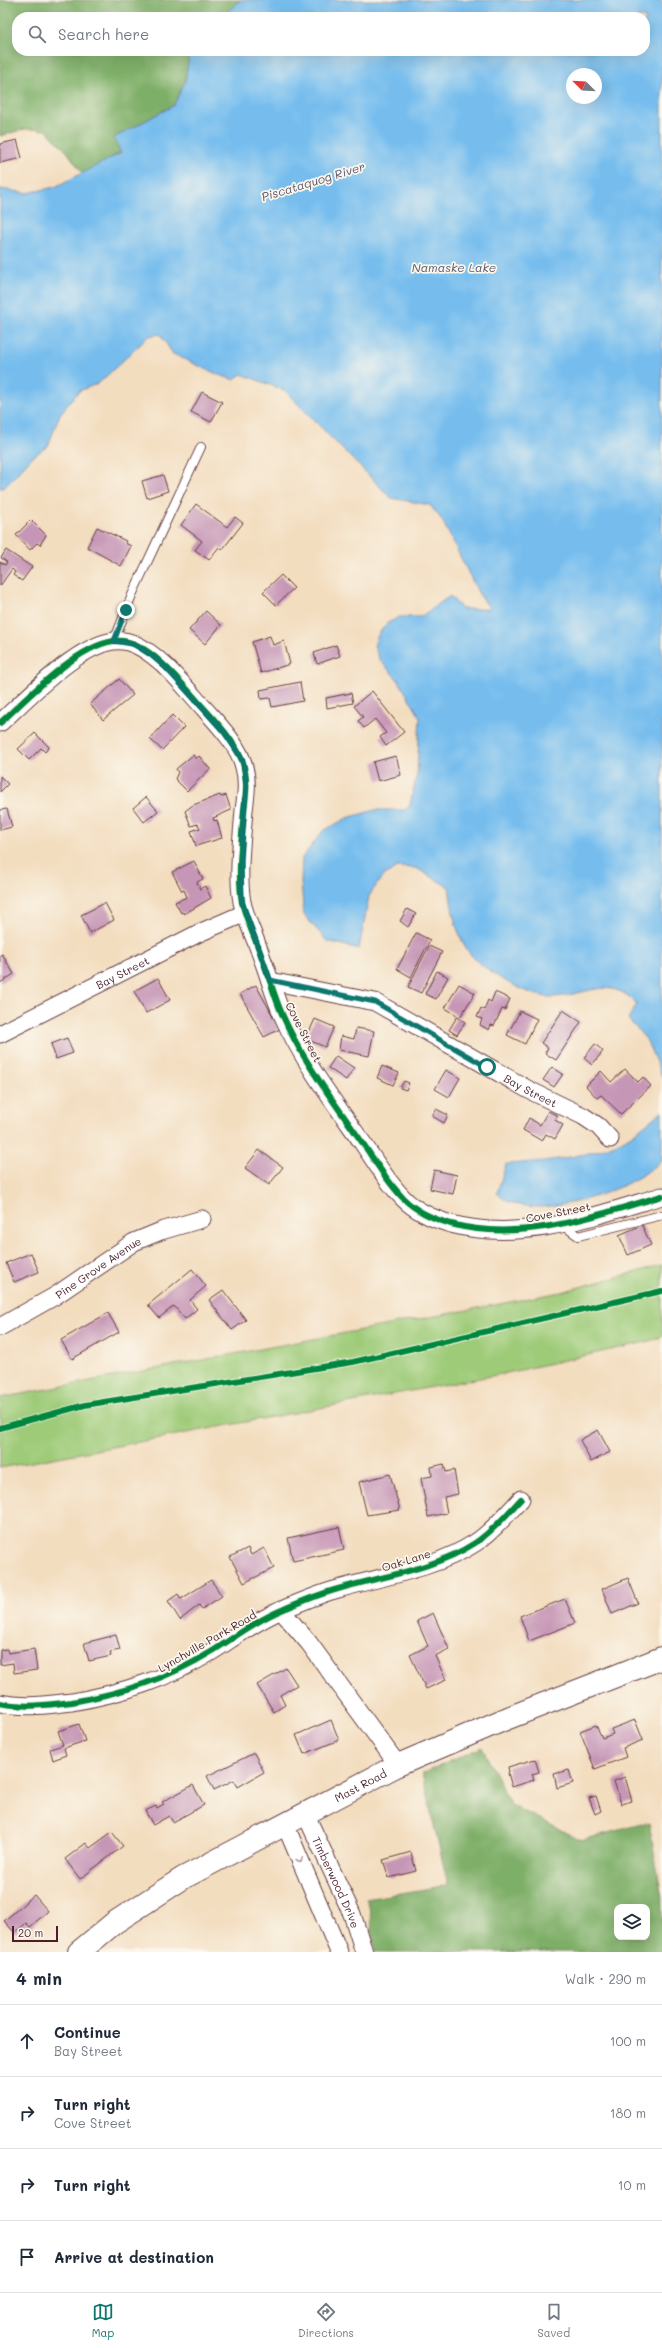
<!DOCTYPE html>
<meta charset="utf-8">
<style>
body{margin:0;font-family:Mali,sans-serif;background:#f2f2f3;color:#1f2937}
.controls{position:absolute;right:12px;bottom:12px;display:grid;overflow:hidden;border-radius:8px;box-shadow:0 4px 16px #0002}
.controls button{width:36px;height:36px;display:grid;place-items:center;padding:0;border:0;border-bottom:1px solid #e0e1e3;background:#fff;color:#1f2937;font:20px sans-serif}
.compass{position:absolute;left:566px;top:68px;width:36px;height:36px;border-radius:50%;background:#fff;box-shadow:0 4px 16px #0002;rotate:294deg}
.scale{position:absolute;left:12px;bottom:10px;width:46px;box-sizing:border-box;padding-left:4px;border:2px solid #4a1f2b;border-top:0;font-size:11px;line-height:14px;white-space:nowrap;color:#4a1f2b;-webkit-text-stroke:3px #fbf7ec;paint-order:stroke}
.stop{position:absolute;width:12px;height:12px;margin:-9px;border:3px solid #0f766e;border-radius:50%;background:#fff}
.stop.end{background:#0f766e;border-color:#fff;box-shadow:0 1px 4px #0008}
.list{margin:0;padding:0;list-style:none}
h2{display:flex;justify-content:space-between;align-items:center;height:52px;margin:0;padding:0 16px;font-size:17px}
h2 small{font-size:13px;font-weight:400;color:#747a83}
.list li{display:grid;grid-template-columns:26px 1fr auto;gap:12px;align-items:center;box-sizing:border-box;height:72px;padding:0 16px;border-top:1px solid #e0e1e3}
.list b{display:block;font-size:15px;white-space:nowrap}
.list p{margin:0;font-size:13px;white-space:nowrap;color:#747a83}
.list em{font-size:13px;font-style:normal;color:#747a83}
.icon{flex:none;width:22px;height:22px;fill:none;stroke:currentColor;stroke-width:2;stroke-linecap:round;stroke-linejoin:round}
.map{position:relative;flex:none;width:662px;height:1952px;overflow:hidden}
.search{position:absolute;background:#fff;box-shadow:0 4px 16px #0002;left:12px;right:12px;top:12px;height:44px;display:flex;align-items:center;gap:10px;box-sizing:border-box;padding:0 14px;border-radius:16px;color:#747a83;font-size:15px}
.sheet{height:340px;background:#fff}
nav{display:flex;justify-content:space-around;align-items:center;box-sizing:border-box;height:56px;border-top:1px solid #e0e1e3;background:#fff;font-size:11px;color:#747a83}
nav a{display:grid;justify-items:center;gap:2px}
nav .on{color:#0f766e}
.map>svg:first-child{display:block}
.green{fill:#9ecb78;stroke:#747552}
.forest{fill:#7eaf68;stroke:#64674a;fill-rule:evenodd}
.water{fill:#76bdee;stroke:#606e8c;fill-rule:evenodd}
.building{fill:#c696b6}
.lines{fill:none;stroke-linecap:round;stroke-linejoin:round}
.service-casing{stroke:#633c41;stroke-width:10}
.minor-casing{stroke:#633c41;stroke-width:19}
.secondary-casing{stroke:#633c41;stroke-width:24}
.service{stroke:#fff;stroke-width:8}
.minor{stroke:#fff;stroke-width:17}
.secondary{stroke:#fff;stroke-width:22}
.cycleway-casing{stroke:#fbf7ec;stroke-width:8}
.cycleway{stroke:#00873e;stroke-width:6}
.oneway{stroke:#ae9aa0}
.route{stroke:#0f766e;stroke-width:5}
.labels{text-anchor:middle;dominant-baseline:central;stroke-width:3.5;stroke-linejoin:round;paint-order:stroke}
.street-label{font-size:11px;fill:#4a1f2b;stroke:#fbf7ec}
.water-label{font-size:12px;font-style:italic;fill:#59566f;stroke:#fbf7ec}
</style>
<div class="map">
<svg width="662" height="1952" viewBox="0 0 662 1952">
<rect width="100%" height="100%" fill="#fbf7ec"/>
<filter id="ink" filterUnits="userSpaceOnUse"><feTurbulence type="fractalNoise" baseFrequency=".025" numOctaves="2"/><feDisplacementMap in="SourceGraphic" scale="8" xChannelSelector="R" yChannelSelector="G"/><feConvolveMatrix kernelMatrix="1 2 1 2 8 2 1 2 1" color-interpolation-filters="sRGB"/></filter>
<filter id="wash" filterUnits="userSpaceOnUse"><feTurbulence type="fractalNoise" baseFrequency=".012" numOctaves="4" result="noise"/><feDisplacementMap in="SourceGraphic" scale="16" xChannelSelector="R" yChannelSelector="G"/><feGaussianBlur stdDeviation="0.9" result="paint"/><feColorMatrix in="noise" values="0 0 0 0 0 0 0 0 0 0 0 0 0 0 0 0 0 1.4 0 .05"/><feComposite in="paint" operator="in"/></filter>
<g filter="url(#wash)">
<rect width="100%" height="100%" fill="#f3ddbf"/>
<path class="green" d="M662,1265V1337L646,1342L507,1373L0,1468V1398L494,1305L561,1292Z"/>
<g class="forest">
<path d="M0,0H240L222,17H17V51H190L185,82L174,105L114,138L121,152L83,174L68,153L46,130L25,129L0,136Z"/>
<path d="M482,1747L511,1805L581,1840L649,1822L662,1898V1952H375L369,1906L366,1899L448,1885L422,1774ZM617,1907H647V1937H617Z"/>
</g>
<g class="water">
<path d="M240,0H662V1076L646,1039L628,1019L637,1004C609,974 586,996 552,997C529,998 481,970 468,951C455,931 452,910 449,887L416,868L397,867L382,877L369,896L359,949L327,941L304,915L301,882L302,858L323,831L347,818L375,810H405L410,805L417,774L420,717L399,681L380,660L374,646L378,635L386,624L399,617H420L450,596L462,609H490L479,594L442,520L430,505L391,498L284,390L241,374L235,380L219,375L173,354L160,334L149,336L99,383L79,391L60,414L48,446L32,457L4,488H0V189L27,193L55,187L121,153L114,138L174,105L185,82L190,51H645V17H222ZM572,74H596V98H572Z"/>
<path d="M662,1111V1159C638,1189 527,1228 497,1193L506,1164C542,1162 597,1157 628,1137C640,1129 651,1120 662,1111Z"/>
</g>
<g id="blocks">
<g class="building">
<path d="M17,140L22,158L0,163V144Z"/>
<path d="M202,392L222,402L211,422L191,412Z"/>
<path d="M163,475L168,491L147,498L142,481Z"/>
<path d="M196,504L227,527L235,517L243,523L222,550L219,547L209,560L195,550L202,541L181,525Z"/>
<path d="M31,520L46,535L40,545L37,543L30,550L16,535Z"/>
<path d="M97,527L126,541L125,543L131,546L121,566L87,547Z"/>
<path d="M6,550L32,567L22,581L13,575L15,572L12,569L0,586V562L5,565L7,562L1,558Z"/>
<path d="M281,575L294,588L276,605L263,592Z"/>
<path d="M206,611L221,625L205,644L189,630Z"/>
<path d="M270,636L273,645L284,641L290,664L261,673L252,642Z"/>
<path d="M336,645L340,656L317,664L314,653Z"/>
<path d="M119,679L133,695L103,720L90,704Z"/>
<path d="M300,682L303,701L272,707L270,698L261,699L260,690Z"/>
<path d="M372,691L404,732L386,746L380,737L386,733L375,719L364,728L358,721L363,717L354,706Z"/>
<path d="M351,693L353,703L327,708L326,698Z"/>
<path d="M172,715L184,727L162,750L150,739Z"/>
<path d="M35,733L49,747L45,752L41,748L29,760L18,749Z"/>
<path d="M193,755L196,759L199,756L210,769L187,791L175,779L178,772L176,769Z"/>
<path d="M396,756L401,775L378,781L373,762Z"/>
<path d="M0,776L8,784L0,792Z"/>
<path d="M220,795L221,797L226,795L231,810L213,818L214,821L217,820L222,838L196,846L191,831L200,828L198,824L191,826L185,811L193,805Z"/>
<path d="M146,797L158,811L144,822L133,808Z"/>
<path d="M7,809L12,827L0,830V810Z"/>
<path d="M194,861L203,879L197,882L200,889L205,886L211,898L184,914L183,912L181,913L175,902L187,897L184,890L182,891L172,872Z"/>
<path d="M105,903L114,920L90,933L81,915Z"/>
<path d="M407,909L416,914L408,927L400,921Z"/>
<path d="M416,933L430,940L411,977L397,969Z"/>
<path d="M429,946L442,952L421,993L408,987Z"/>
<path d="M2,954L14,974L0,983V955Z"/>
<path d="M437,971L448,977L436,999L425,994Z"/>
<path d="M158,978L170,1000L146,1013L134,991Z"/>
<path d="M459,984L475,993L460,1017L445,1008Z"/>
<path d="M256,985L280,1029L264,1037L240,994Z"/>
<path d="M495,992L510,999L505,1010L502,1009L494,1026L491,1025L489,1030L480,1025L482,1019L477,1017L481,1008L484,1010L488,1000L491,1002Z"/>
<path d="M563,1010L581,1022L556,1060L545,1053L548,1048L541,1043Z"/>
<path d="M520,1011L537,1019L525,1044L507,1035Z"/>
<path d="M457,1017L465,1022L457,1035L449,1030Z"/>
<path d="M315,1019L334,1027L325,1047L306,1039Z"/>
<path d="M356,1028L374,1031L369,1056L339,1050L341,1036L354,1039Z"/>
<path d="M67,1038L73,1053L56,1059L51,1044Z"/>
<path d="M595,1044L603,1051L592,1065L584,1058Z"/>
<path d="M336,1056L354,1068L346,1080L328,1068Z"/>
<path d="M382,1066L399,1073L393,1085L377,1078Z"/>
<path d="M552,1067L563,1074L554,1087L543,1080Z"/>
<path d="M625,1069L638,1082L643,1077L651,1086L621,1114L601,1095L597,1098L586,1086L601,1071L611,1082Z"/>
<path d="M446,1070L460,1078L449,1097L435,1089Z"/>
<path d="M404,1081L409,1083L406,1090L400,1088Z"/>
<path d="M436,1109L448,1115L444,1123L432,1116Z"/>
<path d="M548,1111L558,1116L555,1120L563,1125L555,1139L546,1134L542,1141L523,1130L529,1118L540,1125Z"/>
<path d="M259,1150L283,1167L269,1185L245,1168Z"/>
<path d="M434,1170L457,1175L453,1194L430,1189Z"/>
<path d="M642,1225L651,1245L628,1255L619,1235Z"/>
<path d="M31,1253L39,1272L14,1282L6,1263Z"/>
<path d="M192,1269L206,1286L190,1300L197,1309L185,1319L174,1306L159,1318L148,1305Z"/>
<path d="M223,1290L246,1320L232,1330L209,1300Z"/>
<path d="M108,1313L119,1332L72,1359L61,1340Z"/>
<path d="M598,1430L610,1452L591,1462L580,1440Z"/>
<path d="M444,1464L446,1472L454,1470L458,1494L444,1497L447,1513L428,1517L421,1478L432,1476L431,1467Z"/>
<path d="M390,1474L400,1510L367,1515L359,1482Z"/>
<path d="M339,1527L344,1550L293,1561L288,1538Z"/>
<path d="M248,1548L251,1555L264,1548L274,1568L244,1583L230,1557Z"/>
<path d="M628,1578L638,1603L612,1614L602,1589Z"/>
<path d="M211,1580L222,1596L202,1609L199,1605L180,1620L168,1601L178,1594L181,1599Z"/>
<path d="M565,1599L575,1623L529,1641L520,1616Z"/>
<path d="M433,1613L449,1649L435,1656L446,1680L426,1689L410,1655L428,1646L417,1621Z"/>
<path d="M116,1635L120,1650L110,1652L111,1656L89,1661L84,1643Z"/>
<path d="M7,1649L8,1653L34,1649L37,1670L14,1673L13,1663L0,1665V1650Z"/>
<path d="M286,1668L297,1685L280,1695L285,1705L274,1712L257,1685Z"/>
<path d="M331,1720L339,1740L304,1754L296,1735Z"/>
<path d="M635,1720L643,1740L623,1748L626,1757L595,1769L580,1731L596,1725L602,1738L613,1734L611,1729Z"/>
<path d="M79,1724L85,1741L64,1748L66,1755L53,1760L50,1749L63,1745L58,1731Z"/>
<path d="M254,1753L264,1772L238,1787L234,1780L214,1790L207,1776Z"/>
<path d="M535,1759L539,1772L532,1774L534,1780L512,1787L508,1773L509,1772L508,1767Z"/>
<path d="M569,1770L573,1783L557,1788L554,1774Z"/>
<path d="M625,1777L632,1801L621,1804L614,1781Z"/>
<path d="M193,1785L204,1805L173,1822L169,1816L153,1825L145,1811L156,1806L157,1808L164,1804L162,1802Z"/>
<path d="M596,1796L601,1811L595,1814L589,1798Z"/>
<path d="M112,1832L123,1846L80,1879L65,1859L86,1843L90,1848Z"/>
<path d="M411,1852L416,1871L389,1878L383,1860Z"/>
<path d="M34,1895L48,1911L30,1927L26,1923L15,1933L4,1921Z"/>
</g>
</g>
</g>
<g filter="url(#ink)">
<use href="#blocks" fill-opacity="0" stroke="#633c41" stroke-width="1"/>
<g class="lines">
<g class="service-casing">
<g id="service">
<path d="M114,641L132,595L201,447"/>
<path d="M563,1225L578,1236L662,1215"/>
</g>
</g>
<g class="minor-casing">
<g id="minor">
<path d="M0,723C27,699 85,636 123,641C149,644 178,679 194,697C210,716 239,743 244,767C248,781 246,796 244,810C242,839 237,873 242,902C246,921 256,939 262,958C269,976 274,996 282,1014C302,1060 333,1101 362,1142C375,1161 387,1182 404,1199C416,1211 434,1219 451,1224C522,1243 594,1216 662,1196"/>
<path id="s1" d="M270,981L375,1002L529,1090L583,1116L598,1126L610,1139"/>
<path id="s2" d="M0,1034L199,933L245,913"/>
<path id="s3" d="M0,1327L55,1296L134,1242L161,1231L202,1219"/>
<path d="M281,1610L309,1643L398,1765"/>
<path d="M0,1703C24,1708 48,1705 72,1702C123,1693 167,1679 211,1652C235,1637 257,1620 284,1609C301,1602 319,1594 338,1589C383,1576 435,1569 475,1543C492,1532 507,1514 521,1499"/>
<path id="s4" d="M305,1813L352,1914L364,1952"/>
<path d="M285,1824L339,1952"/>
</g>
</g>
<g class="secondary-casing">
<g id="secondary">
<path id="s5" d="M79,1952L114,1923L183,1878L398,1765L508,1718L662,1658"/>
</g>
</g>
<use href="#service" class="service"/>
<use href="#minor" class="minor"/>
<use href="#secondary" class="secondary"/>
<g class="cycleway-casing">
<g id="cycleway">
<path d="M0,723C27,699 85,636 123,641C149,644 178,679 194,697C210,716 239,743 244,767C248,781 246,796 244,810C242,839 237,873 242,902C246,921 256,939 262,958C269,976 274,996 282,1014C302,1060 333,1101 362,1142C375,1161 387,1182 404,1199C416,1211 434,1219 451,1224C522,1243 594,1216 662,1196"/>
<path d="M0,1428L85,1405L353,1362L662,1291"/>
<path d="M0,1703C24,1708 48,1705 72,1702C123,1693 167,1679 211,1652C235,1637 257,1620 284,1609C301,1602 319,1594 338,1589C383,1576 435,1569 475,1543C492,1532 507,1514 521,1499"/>
</g>
</g>
<use href="#cycleway" class="cycleway"/>
</g>
<defs><path id="oneway-chevron" d="M-2-3.5L2.5 0L-2 3.5" fill="none" stroke-width="1.6" stroke-linecap="round" stroke-linejoin="round"/></defs>
<use class="oneway" href="#oneway-chevron" transform="translate(300 1860) rotate(67)"/>
</g>
<g class="lines" filter="url(#ink)">
<path class="route" d="M126,610L114,641L133,644L152,656L166,668L224,732L243,761L246,785L241,859L242,902L270,980L375,1002L487,1067"/>
</g>
<g class="labels">
<g class="street-label">
<text stroke="none"><textPath href="#s2" startOffset="137">Bay Street</textPath></text>
<text transform="translate(304 1032) rotate(63)">Cove Street</text>
<text stroke="none"><textPath href="#s1" startOffset="286">Bay Street</textPath></text>
<text transform="translate(558 1212) rotate(-11)">Cove Street</text>
<text stroke="none"><textPath href="#s3" startOffset="115">Pine Grove Avenue</textPath></text>
<text transform="translate(406 1560) rotate(-17)">Oak Lane</text>
<text transform="translate(207 1641) rotate(-30)">Lynchville Park Road</text>
<text stroke="none"><textPath href="#s5" startOffset="328">Mast Road</textPath></text>
<text stroke="none"><textPath href="#s4" startOffset="76">Timberwood Drive</textPath></text>
</g>
<g class="water-label">
<text transform="translate(313 181) rotate(-17)">Piscataquog River</text>
<text x="454" y="267">Namaske Lake</text>
</g>
</g>
</svg>
<div class="controls">
<button><svg class="icon" aria-label="layers" viewBox="0 0 24 24"><path d="M12 4l9 5-9 5-9-5zM3 14l9 5 9-5"/></svg></button>
</div>
<svg class="compass" viewBox="-18 -18 36 36"><path d="M0-13l5 13h-10z" fill="#e53935"/><path d="M0 13l5-13h-10z" fill="#747a83"/></svg>
<div class="scale">20 m</div>
<div class="stop" style="left:487px;top:1067px"></div>
<div class="stop end" style="left:126px;top:610px"></div>
<div class="search"><svg class="icon" aria-label="search" viewBox="0 0 24 24"><circle cx="10" cy="10" r="6"/><path d="M15 15l6 6"/></svg>Search here</div>
</div>
<section class="sheet">
<h2>4 min<small>Walk · 290 m</small></h2>
<ul class="list">
<li><svg class="icon" aria-label="ahead" viewBox="0 0 24 24"><path d="M12 20V5M6 11l6-6 6 6"/></svg><div><b>Continue</b><p>Bay Street</p></div><em>100 m</em></li>
<li><svg class="icon" aria-label="right" viewBox="0 0 24 24"><path d="M7 20v-9h11M14 6l5 5-5 5"/></svg><div><b>Turn right</b><p>Cove Street</p></div><em>180 m</em></li>
<li><svg class="icon" aria-label="right" viewBox="0 0 24 24"><path d="M7 20v-9h11M14 6l5 5-5 5"/></svg><div><b>Turn right</b></div><em>10 m</em></li>
<li><svg class="icon" aria-label="arrive" viewBox="0 0 24 24"><path d="M6 21V4h12l-3 4 3 4H6"/></svg><div><b>Arrive at destination</b></div></li>
</ul>
</section>
<nav>
<a class="on"><svg class="icon" aria-label="map" viewBox="0 0 24 24"><path d="M3 6l6-2 6 2 6-2v14l-6 2-6-2-6 2zM9 4v14M15 6v14"/></svg>Map</a>
<a><svg class="icon" aria-label="directions" viewBox="0 0 24 24"><path d="M12 3l9 9-9 9-9-9zM9 14v-3h6M13 9l2 2-2 2"/></svg>Directions</a>
<a><svg class="icon" aria-label="saved" viewBox="0 0 24 24"><path d="M7 4h10v16l-5-4-5 4z"/></svg>Saved</a>
</nav>
